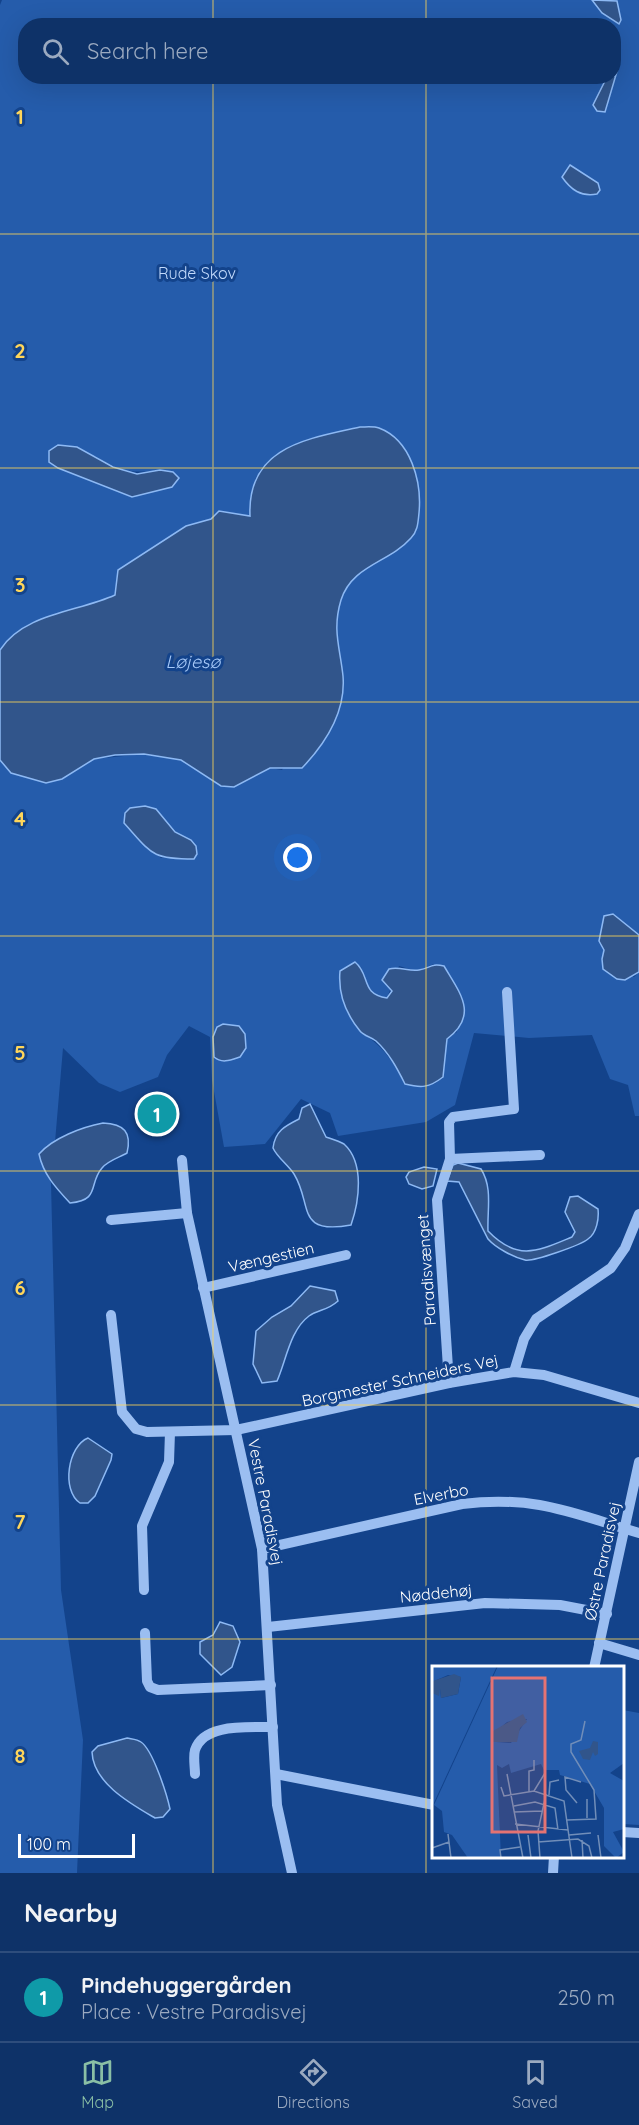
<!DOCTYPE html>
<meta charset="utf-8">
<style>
body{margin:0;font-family:Quicksand,sans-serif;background:#173a6e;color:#f1f3f6}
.scale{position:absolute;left:18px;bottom:15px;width:117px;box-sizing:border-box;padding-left:6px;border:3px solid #fff;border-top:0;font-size:16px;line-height:21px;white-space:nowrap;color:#fff;-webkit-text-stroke:4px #13438b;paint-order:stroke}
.you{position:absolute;left:298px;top:858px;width:21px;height:21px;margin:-15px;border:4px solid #fff;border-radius:50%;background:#1a73e8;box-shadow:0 0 0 9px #1a73e833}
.badge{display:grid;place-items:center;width:39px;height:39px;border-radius:50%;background:#8abfa5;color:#fff;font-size:20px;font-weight:700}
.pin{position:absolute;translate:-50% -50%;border:3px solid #fff;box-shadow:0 2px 6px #0006}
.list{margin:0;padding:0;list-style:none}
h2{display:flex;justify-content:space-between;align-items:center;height:78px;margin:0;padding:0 24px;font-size:26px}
h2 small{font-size:20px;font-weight:400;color:#9baac0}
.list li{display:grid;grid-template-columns:39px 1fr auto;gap:18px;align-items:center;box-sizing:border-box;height:90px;padding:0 24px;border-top:2px solid #2e4d7c}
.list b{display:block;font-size:22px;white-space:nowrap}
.list p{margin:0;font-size:20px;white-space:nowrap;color:#9baac0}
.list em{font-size:20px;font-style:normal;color:#9baac0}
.icon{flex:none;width:33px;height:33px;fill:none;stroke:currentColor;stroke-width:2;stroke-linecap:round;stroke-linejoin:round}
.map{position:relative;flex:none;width:639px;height:1873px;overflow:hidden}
.search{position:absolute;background:#0e3268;box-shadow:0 6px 24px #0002;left:18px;right:18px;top:18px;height:66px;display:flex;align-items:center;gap:15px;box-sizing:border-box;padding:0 21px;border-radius:24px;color:#9baac0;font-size:22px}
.sheet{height:168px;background:#0e3268}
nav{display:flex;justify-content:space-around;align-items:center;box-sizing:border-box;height:84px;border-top:2px solid #2e4d7c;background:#0e3268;font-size:16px;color:#9baac0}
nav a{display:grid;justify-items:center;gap:3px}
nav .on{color:#8abfa5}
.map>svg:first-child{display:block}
.green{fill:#255cab;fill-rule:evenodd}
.water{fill:#31558b;stroke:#8db9f4;stroke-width:1.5}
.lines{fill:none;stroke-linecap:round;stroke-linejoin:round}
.minor{stroke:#9bbef1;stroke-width:10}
.grid{fill:none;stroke:#ffd65a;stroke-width:1.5;stroke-opacity:0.55}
.labels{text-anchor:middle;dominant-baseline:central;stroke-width:6;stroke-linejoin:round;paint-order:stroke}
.park-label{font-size:16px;fill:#c2dafc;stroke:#13438b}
.street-label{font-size:16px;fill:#fff;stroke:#13438b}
.water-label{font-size:18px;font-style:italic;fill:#a7c9f8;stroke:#13438b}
.inset-road{fill:none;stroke:#718eb9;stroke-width:1.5}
.view{fill:#e47373;fill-opacity:0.15;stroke:#e47373;stroke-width:3}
.inset-edge{fill:none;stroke:#fff;stroke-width:3}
.grid-label{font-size:20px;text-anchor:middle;font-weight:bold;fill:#ffd65a;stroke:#13438b;stroke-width:6;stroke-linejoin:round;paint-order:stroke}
</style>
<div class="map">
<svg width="639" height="1873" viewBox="0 0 639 1873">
<rect width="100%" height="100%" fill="#13438b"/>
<g class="green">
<path d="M2,0H639V934L612,914L602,959L634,977L639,972V1116H635L628,1085L610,1079L592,1035L529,1038L474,1033L455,1105L426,1122L338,1136L330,1113L301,1099L265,1144L224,1147L212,1080L210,1037L189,1026L167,1055L158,1077L120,1092L99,1083L63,1048L55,1142L46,1146L48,1175L51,1183L61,1590L83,1740L77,1873H0V760L11,773L62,779L94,759L144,754L181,760L221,786L234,787L270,768L282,770L343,675C336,644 329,606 353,578C374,554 417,554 418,514L313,438C273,452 246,469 251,516L219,511L211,519L186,526L118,570L116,595L19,630L0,650V5ZM26,26H614V76H26ZM95,456C119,471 132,474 160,470L132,497L58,468ZM156,809C161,817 167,826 175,832C186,840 195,839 197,854L161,858L147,848L124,823ZM434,964L457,1032L447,1039L443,1078L434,1084H405C393,1062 383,1045 361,1033V967C366,983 369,995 387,998L399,966L416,971Z"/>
<path d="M623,1710L639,1713V1825L623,1824Z"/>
</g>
<g class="water">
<path d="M592,0L617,1L621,20L619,24L602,13Z"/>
<path d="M614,65L618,68L605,112L597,111L593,105L607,77L614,76Z"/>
<path d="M570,165L598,183L600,190L597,194C581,197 571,190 562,177Z"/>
<path d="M360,427C366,427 374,426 379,428C411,440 422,482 419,513C418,522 418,531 411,538C389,563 352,565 341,600C332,630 340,647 343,676C346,712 326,743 302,768H270L234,787L221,786L181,760L144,754L115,755L94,759L62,779L46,783L11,773L0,760V650C24,613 78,612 115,595L118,570L186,526L211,519L219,511L250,516C247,447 306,439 360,427Z"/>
<path d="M58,445L77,447L113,467L137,474L160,470L173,472L179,478L172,487L132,497L58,468L49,462V451Z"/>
<path d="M145,806L156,809L175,832L191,840L196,846L197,854L194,859C151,859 152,854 124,823L125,813L130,808Z"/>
<path d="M613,914L639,935V972L625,980L617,979L603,969L602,959L604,950L599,941L604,916Z"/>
<path d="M355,962C371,975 360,994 387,998L392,991L382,980L389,969C400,966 409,972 419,970C431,968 430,963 444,966C460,993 479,1015 447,1039L443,1077C429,1088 421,1088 405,1084C397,1068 389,1053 376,1041C371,1037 364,1036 360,1031C346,1014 338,993 340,971Z"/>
<path d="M223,1024L239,1026L245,1034L246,1048L240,1057C231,1060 222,1064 214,1057L213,1037L217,1027Z"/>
<path d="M310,1104L326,1137C332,1139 339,1141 344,1144C365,1163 359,1202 351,1225C295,1235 313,1205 294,1174C288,1165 277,1157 273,1148C275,1131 285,1126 299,1119L302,1108Z"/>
<path d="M103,1123C124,1124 132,1132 127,1153C120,1157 107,1161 102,1168C88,1184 101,1200 70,1203C56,1188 43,1174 39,1154C53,1138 82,1127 103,1123Z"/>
<path d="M458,1163L481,1169C493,1188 487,1210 488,1231C518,1262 538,1251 572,1237L575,1232L565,1212L570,1197L578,1196L598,1209C599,1218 597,1233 588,1239C581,1245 533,1262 525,1260C513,1257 496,1248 488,1239L459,1182L447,1181L453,1165Z"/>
<path d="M424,1167L437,1169L433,1186L422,1189L409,1184L406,1177L409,1172Z"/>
<path d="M310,1286L335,1291L338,1301C327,1311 319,1309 309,1316C290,1330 286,1361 277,1381L262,1383L253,1364L256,1331L272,1317L291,1306Z"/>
<path d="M88,1438L112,1454L111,1460L95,1496L88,1503H80C61,1490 68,1446 88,1438Z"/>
<path d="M220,1622L233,1626L240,1642L232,1667L221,1675L200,1654V1642L213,1635Z"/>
<path d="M127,1738C131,1739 137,1739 141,1742C153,1750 167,1795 170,1809L163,1817L155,1818C131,1804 93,1783 92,1752L98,1746Z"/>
</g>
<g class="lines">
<g class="minor">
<path d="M450,1159L540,1155"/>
<path d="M182,1160L187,1213L262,1549L277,1805L292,1873"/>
<path d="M111,1220L187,1213"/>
<path d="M203,1288L346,1255"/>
<path d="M111,1315L122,1412L136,1429L147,1432L236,1430L449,1383L514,1372L544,1375L639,1403"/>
<path d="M514,1372L524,1339L536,1319L611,1268L625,1248L639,1214"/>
<path d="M449,1383L437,1200L450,1159L449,1122L453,1117L514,1109L507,992"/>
<path d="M262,1549L462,1504C535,1495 572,1513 639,1533"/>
<path d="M144,1590L142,1526L169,1462L170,1432"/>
<path d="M268,1627L485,1603L560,1605L607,1614"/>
<path d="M145,1633L147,1681L150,1687L158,1690L271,1685"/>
<path d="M599,1643L639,1655"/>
<path d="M594,1668L639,1462"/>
<path d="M195,1774C195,1767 193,1757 195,1750C204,1722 251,1728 273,1727"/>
<path d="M276,1774L434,1805"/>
<path d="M622,1832L639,1833"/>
<path d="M553,1873L554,1856"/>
</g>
</g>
<path class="grid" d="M213,0V26M426,0V26M213,76V1873M426,76V1873M0,234H639M0,468H639M0,702H639M0,936H639M0,1171H639M0,1405H639M0,1639H639"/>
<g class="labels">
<g class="park-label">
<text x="197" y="273">Rude Skov</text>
</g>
<g class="street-label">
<text transform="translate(271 1257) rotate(-13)">Vængestien</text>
<text transform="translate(426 1270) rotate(-94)">Paradisvænget</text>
<text transform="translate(400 1380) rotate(-12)">Borgmester Schneiders Vej</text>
<text transform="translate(441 1494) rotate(-11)">Elverbo</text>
<text transform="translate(266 1502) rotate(79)">Vestre Paradisvej</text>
<text transform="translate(602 1561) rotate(-78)">Østre Paradisvej</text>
<text transform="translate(436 1593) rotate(-6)">Nøddehøj</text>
</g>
<g class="water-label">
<text x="193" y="661">Løjesø</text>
</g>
</g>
<g transform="translate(432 1666)">
<rect width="192" height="192" fill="#13438b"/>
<path d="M0,0H65L0,141V27L8,23L9,32L26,28L29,11L16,9L0,16ZM66,0H192V97L178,107L192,115V163L181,166L192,186L184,192L172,180V142L158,118L128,109L127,104H112L109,98L79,107L77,98L70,102L65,99L69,192H36L20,169L12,166L10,145L2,139ZM95,53L79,77L65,76L59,70L75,56Z" fill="#255cab" fill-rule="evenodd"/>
<path d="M22,8L29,11L26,28L9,32L8,23L7,30L0,27L1,15ZM91,48L95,56L88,62L85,76H61V65ZM161,75L166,76V88L163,90L161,86L158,94L151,93L147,85L158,82Z" fill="#31558b"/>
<path class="inset-road" d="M75,108L91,192M69,121L72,130L102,125L132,135L140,192M102,125L113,107M97,126V105L102,104V94M117,129L118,116L127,114M155,133V152M145,137L134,124L133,111L149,116M82,140L103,136L123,142L126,164M82,146L110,145M135,154L164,153L162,124L139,86V78L149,74L153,55M83,158L136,164M16,168L19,192M96,169L99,192M137,169L159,167M166,169L169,192M150,174L151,192M106,176L146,173L157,180L160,192M0,182L17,176M69,192L68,184L88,181M108,192L106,165L114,128"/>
<path class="view" d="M60,12H113V166H60Z"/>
<rect width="192" height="192" class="inset-edge"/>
</g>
<g class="grid-label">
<text x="20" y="124">1</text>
<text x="20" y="358">2</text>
<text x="20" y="592">3</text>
<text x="20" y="826">4</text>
<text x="20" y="1060">5</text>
<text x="20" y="1295">6</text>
<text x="20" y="1529">7</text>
<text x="20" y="1763">8</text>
</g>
</svg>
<div class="scale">100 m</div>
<div class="you"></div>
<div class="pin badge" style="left:157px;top:1114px;background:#0f9aa8">1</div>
<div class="search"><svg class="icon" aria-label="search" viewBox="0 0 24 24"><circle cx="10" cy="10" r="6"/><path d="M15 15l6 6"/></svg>Search here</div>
</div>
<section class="sheet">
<h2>Nearby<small></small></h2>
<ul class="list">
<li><span class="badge" style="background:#0f9aa8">1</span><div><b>Pindehuggergården</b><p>Place · Vestre Paradisvej</p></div><em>250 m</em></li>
</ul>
</section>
<nav>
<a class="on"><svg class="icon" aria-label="map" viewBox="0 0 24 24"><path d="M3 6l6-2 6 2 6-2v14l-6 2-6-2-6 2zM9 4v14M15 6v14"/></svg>Map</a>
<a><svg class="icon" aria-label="directions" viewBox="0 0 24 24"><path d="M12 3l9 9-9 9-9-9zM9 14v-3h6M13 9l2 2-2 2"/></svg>Directions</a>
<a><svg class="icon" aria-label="saved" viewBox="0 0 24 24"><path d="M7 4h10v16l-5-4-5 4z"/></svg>Saved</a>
</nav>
